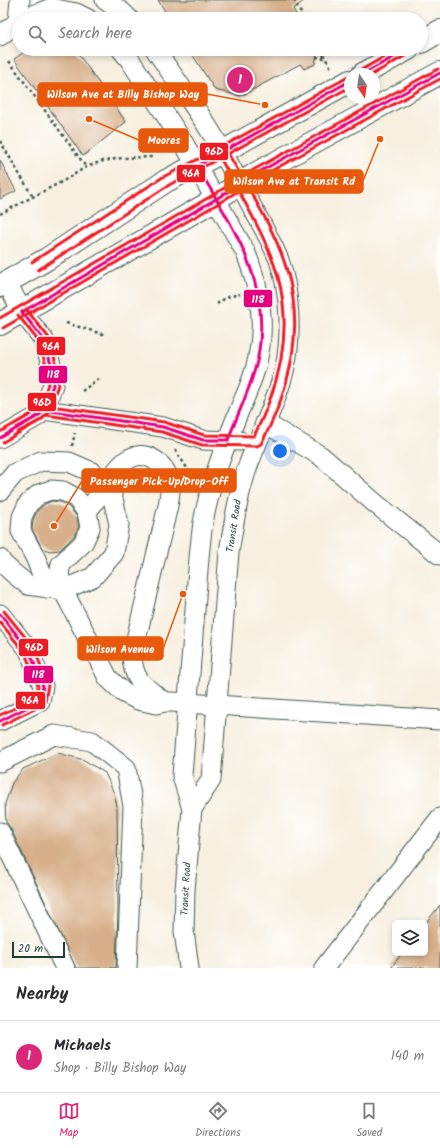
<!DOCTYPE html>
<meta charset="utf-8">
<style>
body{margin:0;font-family:Kalam,sans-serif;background:#f7f7f7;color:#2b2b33}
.controls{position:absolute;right:12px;bottom:12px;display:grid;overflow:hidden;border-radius:6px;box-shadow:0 2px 6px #0003}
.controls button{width:36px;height:36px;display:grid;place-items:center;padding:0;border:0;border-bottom:1px solid #e1e1e2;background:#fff;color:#2b2b33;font:20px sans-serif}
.compass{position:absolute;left:344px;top:68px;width:36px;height:36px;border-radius:50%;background:#fff;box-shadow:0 2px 6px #0003;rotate:167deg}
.scale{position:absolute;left:12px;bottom:10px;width:53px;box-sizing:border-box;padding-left:4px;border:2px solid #1f3d34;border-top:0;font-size:11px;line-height:14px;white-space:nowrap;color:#1f3d34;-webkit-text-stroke:3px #fff;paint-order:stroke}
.you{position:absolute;left:280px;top:451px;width:14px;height:14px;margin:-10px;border:3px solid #fff;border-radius:50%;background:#1a73e8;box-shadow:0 0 0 6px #1a73e833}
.badge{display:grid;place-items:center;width:26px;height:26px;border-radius:50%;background:#db2777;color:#fff;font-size:13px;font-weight:700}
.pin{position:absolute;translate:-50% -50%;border:2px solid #fff;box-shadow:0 1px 4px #0006}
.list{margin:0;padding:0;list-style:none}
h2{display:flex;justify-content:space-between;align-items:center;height:52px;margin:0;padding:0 16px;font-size:17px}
h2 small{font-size:13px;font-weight:400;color:#7c7c81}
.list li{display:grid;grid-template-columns:26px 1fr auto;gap:12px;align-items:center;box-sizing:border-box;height:72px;padding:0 16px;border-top:1px solid #e1e1e2}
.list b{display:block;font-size:15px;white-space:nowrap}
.list p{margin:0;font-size:13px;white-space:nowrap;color:#7c7c81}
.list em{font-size:13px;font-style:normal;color:#7c7c81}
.icon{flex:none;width:22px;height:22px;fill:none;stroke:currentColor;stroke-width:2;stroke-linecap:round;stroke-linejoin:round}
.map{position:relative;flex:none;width:440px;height:968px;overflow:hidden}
.search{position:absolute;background:#fff;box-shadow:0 2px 6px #0003;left:12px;right:12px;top:12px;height:44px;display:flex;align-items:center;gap:10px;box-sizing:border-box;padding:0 14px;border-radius:22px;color:#7c7c81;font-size:15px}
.sheet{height:124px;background:#fff}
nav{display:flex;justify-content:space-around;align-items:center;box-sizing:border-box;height:56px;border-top:1px solid #e1e1e2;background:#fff;font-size:11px;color:#7c7c81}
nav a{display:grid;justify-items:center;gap:2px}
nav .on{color:#db2777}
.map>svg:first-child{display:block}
.building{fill:#d7b08b}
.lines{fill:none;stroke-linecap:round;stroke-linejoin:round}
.minor-casing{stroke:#3f584e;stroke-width:21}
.major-casing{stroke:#3f584e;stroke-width:24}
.path{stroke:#3f584e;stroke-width:2.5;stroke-dasharray:3 3;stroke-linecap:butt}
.minor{stroke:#fff;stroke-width:19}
.major{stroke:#fff;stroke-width:22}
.bus-1-casing{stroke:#fff;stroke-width:6}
.bus-2-casing{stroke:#fff;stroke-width:6}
.bus-3-casing{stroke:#fff;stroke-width:6}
.bus-1{stroke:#e5007d;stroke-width:3}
.bus-2{stroke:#ed1c24;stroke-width:3}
.bus-3{stroke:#ed1c24;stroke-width:3}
.labels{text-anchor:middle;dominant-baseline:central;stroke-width:3;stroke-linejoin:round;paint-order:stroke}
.street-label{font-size:10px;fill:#1f3d34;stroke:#fff}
.leader{fill:none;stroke:#e8590c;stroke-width:1.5}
.callout-dot{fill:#e8590c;stroke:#fff;stroke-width:1.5}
.callout{fill:#e8590c;stroke:#e8590c;stroke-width:1.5}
.callout-label{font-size:11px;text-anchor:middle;font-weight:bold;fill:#fff}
.line-badge{stroke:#fff;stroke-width:1.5}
.badge-label{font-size:11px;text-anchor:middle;font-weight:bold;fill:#fff}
</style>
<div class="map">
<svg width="440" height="968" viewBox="0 0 440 968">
<rect width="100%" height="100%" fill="#fff"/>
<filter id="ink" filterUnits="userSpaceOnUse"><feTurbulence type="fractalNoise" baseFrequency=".025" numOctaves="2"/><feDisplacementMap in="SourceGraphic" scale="8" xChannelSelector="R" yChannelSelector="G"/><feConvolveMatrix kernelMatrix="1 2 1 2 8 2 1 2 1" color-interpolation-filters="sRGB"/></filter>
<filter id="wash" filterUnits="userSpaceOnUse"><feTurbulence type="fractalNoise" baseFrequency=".012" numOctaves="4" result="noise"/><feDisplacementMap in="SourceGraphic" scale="16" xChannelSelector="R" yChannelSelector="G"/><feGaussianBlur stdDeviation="0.9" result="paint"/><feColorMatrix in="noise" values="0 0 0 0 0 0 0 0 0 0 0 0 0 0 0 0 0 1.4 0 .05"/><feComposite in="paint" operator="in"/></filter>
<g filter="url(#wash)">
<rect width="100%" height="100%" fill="#f7efdf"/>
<g id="blocks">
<g class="building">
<path d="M158,0H305L293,9L299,19H170Z"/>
<path d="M29,49H75L126,122L83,156L14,59Z"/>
<path d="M189,49H327L317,54L315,64L304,69L300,64L241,96L215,90Z"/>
<path d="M0,160L16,191L0,199Z"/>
<path d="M52,501L60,502L69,507L77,517L79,527L74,536L60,550L50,551L42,548L32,529L33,520L37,511L45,504Z"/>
<path d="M58,753L84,760L105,773L114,793L117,806L118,911L116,968H76L10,827L6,822L5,804L12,783L23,769Z"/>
<path d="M440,905V968H391L402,953H425V924Z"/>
</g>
</g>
</g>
<g filter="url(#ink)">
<use href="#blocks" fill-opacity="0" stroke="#3f584e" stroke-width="1"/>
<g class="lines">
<g class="minor-casing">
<g id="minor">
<path d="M105,0L122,12L129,19"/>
<path d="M23,19L51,8L76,13L88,19"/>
<path d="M18,21L20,0"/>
<path d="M0,36L19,21"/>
<path d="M121,49L130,60L183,142L245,251C259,285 266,321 258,357C255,376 246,394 239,411C224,448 210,484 203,523C198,556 197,589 194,622C190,674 186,725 182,776L192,809L185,890L184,931L189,968"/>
<path d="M155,49C173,76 192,102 209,129C224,153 237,179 250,203C260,222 271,240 279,260C290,291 292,335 285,367C277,402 260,433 248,466C238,494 234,523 229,552L211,780L192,809"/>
<path d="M44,410L163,427L203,440L240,441"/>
<path d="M265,423L321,456L376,504L440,555"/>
<path d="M0,438L38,416L44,410L53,385V372L44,340L22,312L7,282"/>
<path d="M0,491L15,473L41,461L69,462L92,472L107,485L113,499L119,524L114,553L93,577L63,590L28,585L13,573L2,563L0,559"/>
<path d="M87,512C93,503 101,494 107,484C113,476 118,466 127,460C146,447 166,464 170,484C171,490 169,499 168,506L132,656C133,682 146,687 164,702"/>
<path d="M47,588L36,559L21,531L22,517L28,504L39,494L51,490L63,491L76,498L87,512L90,528L83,543L61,564L59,574L63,590L103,668L108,678L124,693L138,700L156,704L164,702H172L440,720"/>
<path d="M0,614L29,650L43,686L40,701L0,721"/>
<path d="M0,762L54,735L92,741L126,768L133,806L127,968"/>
<path d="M0,832L65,968"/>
<path d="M324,968L440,818"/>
</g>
</g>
<g class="major-casing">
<g id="major">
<path d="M421,42L440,31"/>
<path d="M363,74L408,49"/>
<path d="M0,286L47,259L166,181L222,152L350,81"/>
<path d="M0,324L216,199L257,173L440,73"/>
</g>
</g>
<g class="path">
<path d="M294,0L304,19"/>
<path d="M320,49L331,68"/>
<path d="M316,57L324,58"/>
<path d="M9,61L86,167"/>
<path d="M0,141L33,197"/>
<path d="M0,214L65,180L86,167L103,161L122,158L152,157"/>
<path d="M217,304L227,297L240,294"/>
<path d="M66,323L106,335"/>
<path d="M82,391L101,377"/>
<path d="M72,446L75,433"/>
<path d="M175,450L189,471"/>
</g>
<use href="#minor" class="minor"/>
<use href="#major" class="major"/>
<g class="bus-1-casing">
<g id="bus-1">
<path d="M363,74L408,49"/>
<path d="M197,166C233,228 272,282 258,357C252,386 238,413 228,440"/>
<path d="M197,166L350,81"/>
<path d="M22,312L216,199L257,173L440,73"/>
<path d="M16,428L38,416L44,410L53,385V372L44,340L22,312"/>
<path d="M0,438L38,416L44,410L163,427L203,440H228"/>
<path d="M0,614L29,650L43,686L40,701L0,721"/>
</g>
</g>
<g class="bus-2-casing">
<g id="bus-2">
<path d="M373,74L410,53"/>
<path d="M38,270L169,185L224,156L350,87"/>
<path d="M3,328L219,203L260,177L440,79"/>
<path d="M18,432L41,420L48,413L58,385V371L49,338L26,309"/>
<path d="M3,442L41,420L46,415L162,432L202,445L257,446L261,444C289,392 304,333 288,274C277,232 248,188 226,150"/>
<path d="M0,622L25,653L38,686L36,698L0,715"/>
</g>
</g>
<g class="bus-3-casing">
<g id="bus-3">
<path d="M361,70L398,49"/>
<path d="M32,262L163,177L220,148L348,77"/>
<path d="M0,318L213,195L255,169L438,69"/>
<path d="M14,424L35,412L40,407L48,384V373L39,342L18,315"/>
<path d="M0,432L35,412L41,406L44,405L164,422L204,435L254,436C279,386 293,333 278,277C267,237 238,191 218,154"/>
<path d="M2,725L43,705L45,702L48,685L34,648L4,611"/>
</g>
</g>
<use href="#bus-1" class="bus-1"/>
<use href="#bus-2" class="bus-2"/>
<use href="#bus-3" class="bus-3"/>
</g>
</g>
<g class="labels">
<g class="street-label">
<text transform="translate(234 526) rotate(-81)">Transit Road</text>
<text transform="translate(186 889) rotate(-87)">Transit Road</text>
</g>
</g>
<path class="leader" d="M265 105L207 94M89 119L139 140M380 139L363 181M54 526L82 481M183 594L163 649"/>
<g class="callout-dot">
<circle cx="265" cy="105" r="4"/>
<circle cx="89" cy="119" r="4"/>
<circle cx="380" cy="139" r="4"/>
<circle cx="54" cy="526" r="4"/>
<circle cx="183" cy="594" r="4"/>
</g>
<g class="callout">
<rect x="38" y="83" width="169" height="23" rx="4"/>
<rect x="139" y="129" width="49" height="23" rx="4"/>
<rect x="225" y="170" width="138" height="23" rx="4"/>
<rect x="82" y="469" width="154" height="23" rx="4"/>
<rect x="78" y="637" width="85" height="23" rx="4"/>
</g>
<g class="callout-label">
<text x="123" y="98">Wilson Ave at Billy Bishop Way</text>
<text x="164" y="144">Moores</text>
<text x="294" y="185">Wilson Ave at Transit Rd</text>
<text x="159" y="485">Passenger Pick-Up/Drop-Off</text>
<text x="120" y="653">Wilson Avenue</text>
</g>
<g class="line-badge">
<rect x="199" y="142" width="30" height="19" rx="4" fill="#ed1c24"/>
<rect x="176" y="164" width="30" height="19" rx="4" fill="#ed1c24"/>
<rect x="243" y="289" width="30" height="19" rx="4" fill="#e5007d"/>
<rect x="36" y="336" width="30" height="20" rx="4" fill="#ed1c24"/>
<rect x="38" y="365" width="30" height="19" rx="4" fill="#e5007d"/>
<rect x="27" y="392" width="30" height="20" rx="4" fill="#ed1c24"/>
<rect x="18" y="638" width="31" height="19" rx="4" fill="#ed1c24"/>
<rect x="23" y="665" width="31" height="19" rx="4" fill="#e5007d"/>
<rect x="15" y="691" width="31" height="19" rx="4" fill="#ed1c24"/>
</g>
<g class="badge-label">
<text x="214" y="155">96D</text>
<text x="191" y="177">96A</text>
<text x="258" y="303">118</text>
<text x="51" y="350">96A</text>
<text x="53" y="378">118</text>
<text x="42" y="406">96D</text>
<text x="34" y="651">96D</text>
<text x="38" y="678">118</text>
<text x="30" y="704">96A</text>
</g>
</svg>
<div class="controls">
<button><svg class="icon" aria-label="layers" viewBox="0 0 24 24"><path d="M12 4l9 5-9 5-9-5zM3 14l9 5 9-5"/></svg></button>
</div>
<svg class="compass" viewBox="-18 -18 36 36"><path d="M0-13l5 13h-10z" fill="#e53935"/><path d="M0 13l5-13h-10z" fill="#7c7c81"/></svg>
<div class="scale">20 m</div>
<div class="you"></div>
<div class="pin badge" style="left:240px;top:80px">1</div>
<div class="search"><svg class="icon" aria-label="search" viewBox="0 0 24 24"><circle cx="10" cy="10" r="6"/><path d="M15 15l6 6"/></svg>Search here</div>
</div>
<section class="sheet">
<h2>Nearby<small></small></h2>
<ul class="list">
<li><span class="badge">1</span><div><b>Michaels</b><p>Shop · Billy Bishop Way</p></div><em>140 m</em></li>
</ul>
</section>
<nav>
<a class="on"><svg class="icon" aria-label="map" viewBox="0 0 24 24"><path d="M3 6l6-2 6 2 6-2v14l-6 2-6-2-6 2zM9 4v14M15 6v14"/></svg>Map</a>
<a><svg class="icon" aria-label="directions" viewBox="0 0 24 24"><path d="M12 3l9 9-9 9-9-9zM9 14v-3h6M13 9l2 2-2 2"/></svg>Directions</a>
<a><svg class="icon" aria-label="saved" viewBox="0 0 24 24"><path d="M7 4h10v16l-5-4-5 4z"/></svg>Saved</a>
</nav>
